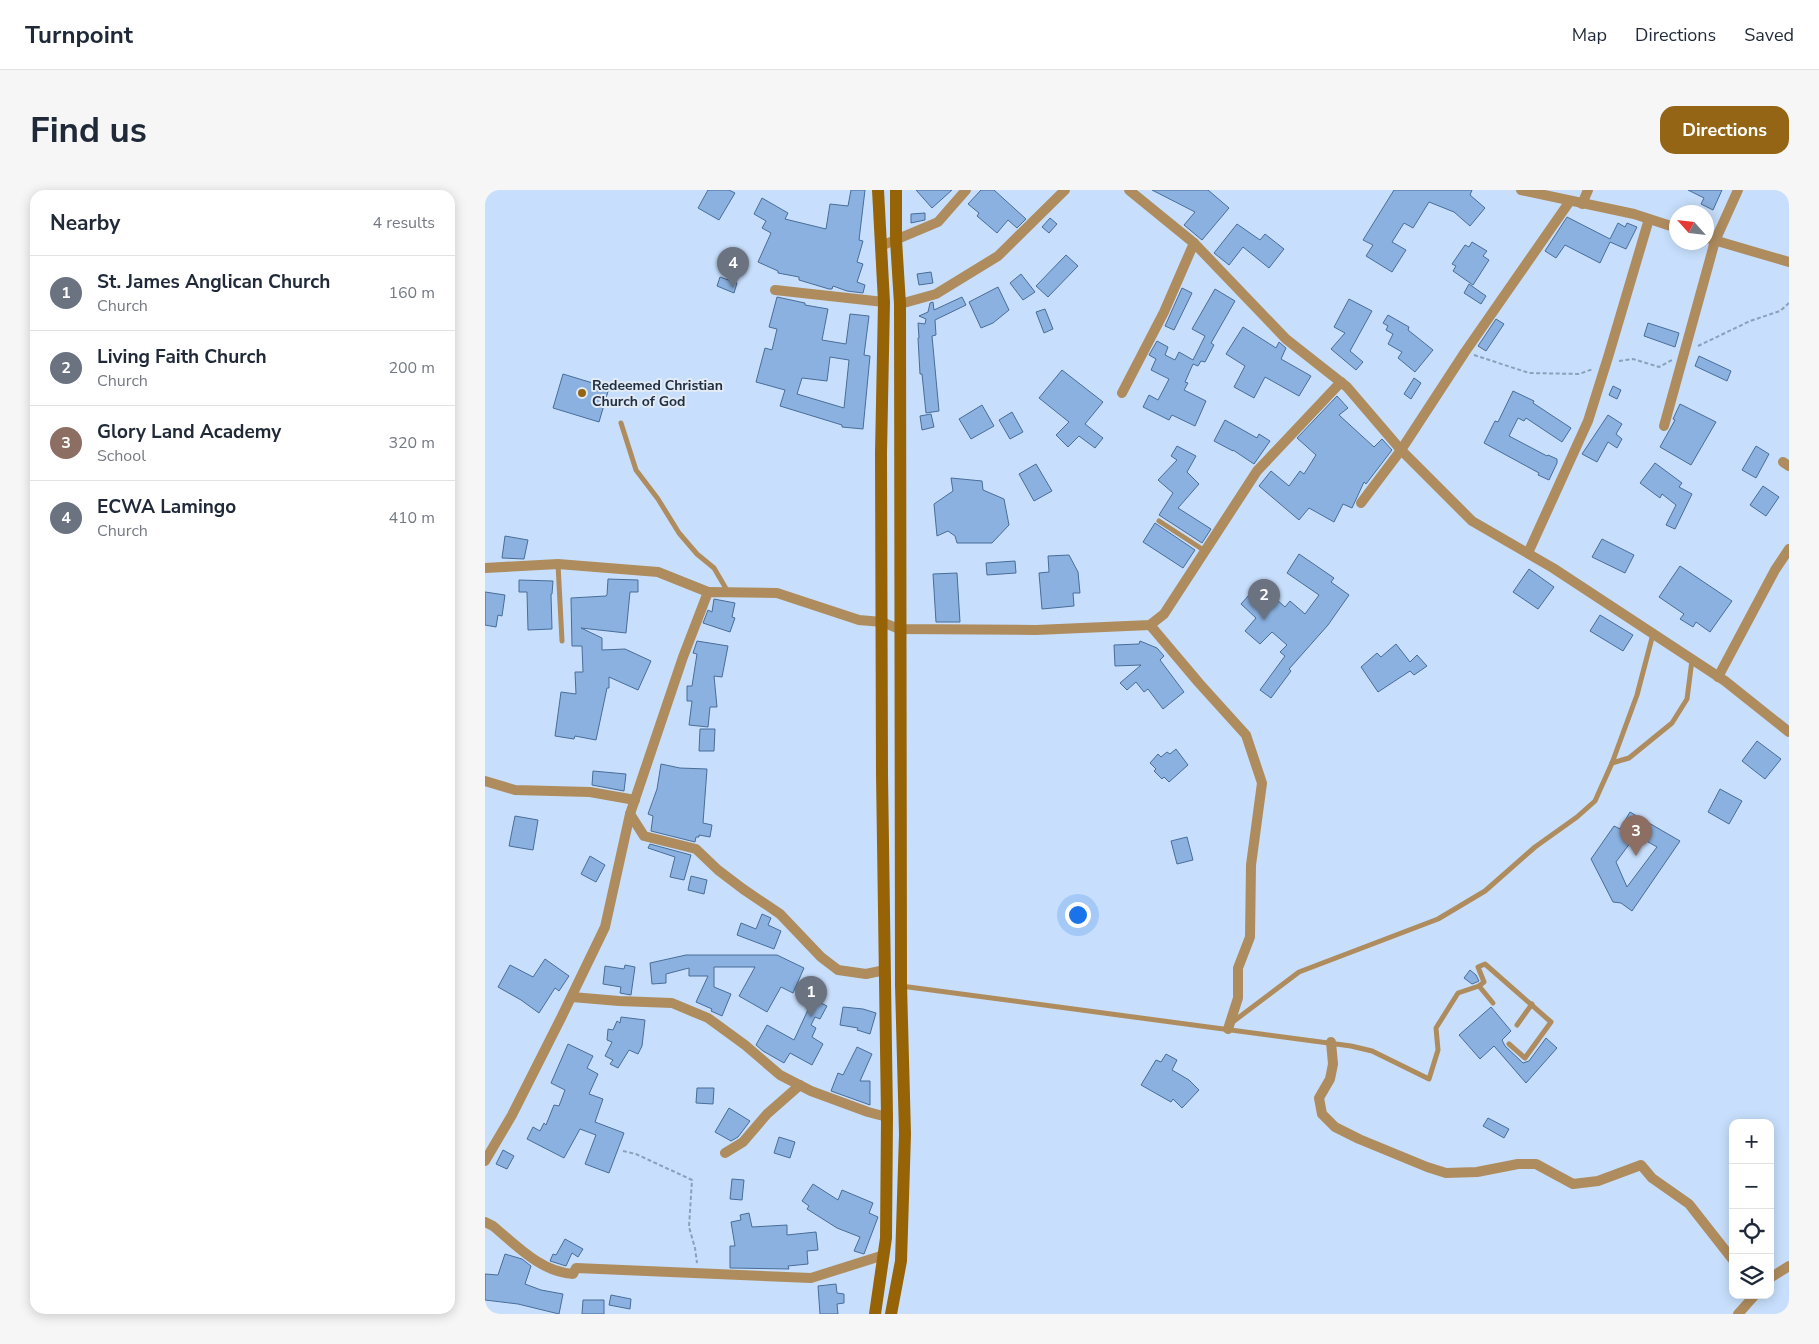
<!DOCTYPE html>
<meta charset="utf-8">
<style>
body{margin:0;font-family:"Nunito Sans",sans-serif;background:#f6f6f7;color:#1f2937}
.controls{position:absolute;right:15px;bottom:15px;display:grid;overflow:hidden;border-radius:10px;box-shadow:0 2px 12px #0003}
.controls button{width:45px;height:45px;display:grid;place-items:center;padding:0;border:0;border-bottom:1px solid #e0e1e3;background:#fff;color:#1f2937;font:25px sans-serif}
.compass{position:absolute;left:1184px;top:15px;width:45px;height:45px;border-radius:50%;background:#fff;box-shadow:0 2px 12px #0003;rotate:297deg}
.you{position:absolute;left:592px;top:724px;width:18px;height:18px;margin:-12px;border:4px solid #fff;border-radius:50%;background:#1a73e8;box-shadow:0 0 0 8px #1a73e833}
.badge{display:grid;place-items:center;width:32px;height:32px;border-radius:50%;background:#946514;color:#fff;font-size:16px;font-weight:700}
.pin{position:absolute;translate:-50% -41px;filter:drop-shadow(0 1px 2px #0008)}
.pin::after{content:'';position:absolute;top:26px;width:18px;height:15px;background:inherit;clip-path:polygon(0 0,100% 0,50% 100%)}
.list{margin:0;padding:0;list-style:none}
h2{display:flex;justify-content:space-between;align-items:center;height:65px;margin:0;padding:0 20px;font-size:21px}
h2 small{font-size:16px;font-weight:400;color:#747a83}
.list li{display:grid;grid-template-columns:32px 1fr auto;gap:15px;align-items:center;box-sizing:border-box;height:75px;padding:0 20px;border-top:1px solid #e0e1e3}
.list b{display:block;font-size:19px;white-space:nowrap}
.list p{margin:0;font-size:16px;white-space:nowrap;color:#747a83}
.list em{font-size:16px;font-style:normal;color:#747a83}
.icon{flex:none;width:28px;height:28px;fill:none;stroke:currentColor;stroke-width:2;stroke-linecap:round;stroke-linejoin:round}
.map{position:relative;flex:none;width:1304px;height:1124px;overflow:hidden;border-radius:15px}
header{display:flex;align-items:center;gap:30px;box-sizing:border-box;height:70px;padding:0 25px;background:#fff;border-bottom:1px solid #e0e1e3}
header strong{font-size:24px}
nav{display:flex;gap:28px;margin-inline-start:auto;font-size:18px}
.intro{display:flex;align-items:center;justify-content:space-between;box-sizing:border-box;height:120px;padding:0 30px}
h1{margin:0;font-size:35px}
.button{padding:12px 22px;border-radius:15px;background:#946514;color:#fff;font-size:18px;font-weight:700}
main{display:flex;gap:30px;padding:0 30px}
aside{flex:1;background:#fff;border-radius:15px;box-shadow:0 2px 12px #0003}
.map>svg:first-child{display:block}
.building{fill:#8bb1e0;stroke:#496d98;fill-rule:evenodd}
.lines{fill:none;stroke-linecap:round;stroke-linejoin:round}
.path{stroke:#8ba0b9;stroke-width:2;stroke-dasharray:4 2.5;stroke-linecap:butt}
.service{stroke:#af8c5e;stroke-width:5}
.minor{stroke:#af8c5e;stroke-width:10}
.secondary{stroke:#966406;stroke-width:12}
.poi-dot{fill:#946514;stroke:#e2eaf4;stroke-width:2}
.labels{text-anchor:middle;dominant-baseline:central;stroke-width:4;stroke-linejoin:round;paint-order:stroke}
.poi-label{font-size:14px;font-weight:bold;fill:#1e2d40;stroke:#e2eaf4;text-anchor:start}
</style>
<header>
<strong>Turnpoint</strong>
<nav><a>Map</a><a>Directions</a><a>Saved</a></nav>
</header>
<div class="intro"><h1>Find us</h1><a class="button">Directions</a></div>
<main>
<aside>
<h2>Nearby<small>4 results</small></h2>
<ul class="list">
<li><span class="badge" style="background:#6b7280">1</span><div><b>St. James Anglican Church</b><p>Church</p></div><em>160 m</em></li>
<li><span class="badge" style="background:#6b7280">2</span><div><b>Living Faith Church</b><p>Church</p></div><em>200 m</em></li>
<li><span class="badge" style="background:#8d6e63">3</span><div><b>Glory Land Academy</b><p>School</p></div><em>320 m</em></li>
<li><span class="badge" style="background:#6b7280">4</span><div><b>ECWA Lamingo</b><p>Church</p></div><em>410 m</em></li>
</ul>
</aside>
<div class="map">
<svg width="1304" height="1124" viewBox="0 0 1304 1124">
<rect width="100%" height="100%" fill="#c7dffc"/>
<g class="building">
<path d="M223,0H244L250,3L234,30L213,18Z"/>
<path d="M366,0H380L374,50L378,51L372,72L378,74L372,92L380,95L378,103L362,101L348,96L347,99H344L314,90V87L293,83V81L273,72L286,43L277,38L281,31L269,24L277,8L303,23L300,29L341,39L345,14L363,16Z"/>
<path d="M431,0H467L447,18Z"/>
<path d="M496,0H509L541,29L532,38L523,30L512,43L492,26L494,23L483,14Z"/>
<path d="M667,0H723L744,18L717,50L699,35L710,22Z"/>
<path d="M909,0H987L985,5L1000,18L985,36L969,22L944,12L928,38L919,33L907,52L921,60L907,82L881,66L888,55L878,50Z"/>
<path d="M1203,0H1237L1228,20L1216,14L1219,8Z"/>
<path d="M440,23V30L426,33V24Z"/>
<path d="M1082,27L1125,49L1133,33L1140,37L1142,33L1152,37L1141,59L1125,52L1115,73L1080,55L1071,68L1060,61Z"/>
<path d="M565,28L572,34L564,43L557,37Z"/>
<path d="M752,34L775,50L780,44L799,59L784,78L758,57L744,75L729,63Z"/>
<path d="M987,52L1002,61L998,66L1004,70L988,95L968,81L971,76L967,74L980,55L984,57Z"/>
<path d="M581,65L593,76L563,107L551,96Z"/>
<path d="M446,82L448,93L434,95L432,84Z"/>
<path d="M536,84L550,102L538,110L525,93Z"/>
<path d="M235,87L252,93L249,103L232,96Z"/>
<path d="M984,94L1001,106L996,114L979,103Z"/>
<path d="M513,97L524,120L508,133L496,138L484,112Z"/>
<path d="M697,98L707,103L689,140L680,136Z"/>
<path d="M730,99L750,111L726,153L729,155L720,172L716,171L713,176L708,174L700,192L703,193L699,200L721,211L710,236L687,225L684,230L658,217L664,205L673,210L684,189L666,180L671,169L664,165L672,151L683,157L680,165L690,170L694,162L708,170L720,146L707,139Z"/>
<path d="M292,107L320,113V115L343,119L337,150L361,154L365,124L384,126L379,165L385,166L378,239L357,237V235L295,216L300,200L271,192L280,158L287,160L292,139L284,137ZM345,167L364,170L359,218L312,204L317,188L342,191Z"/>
<path d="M477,107L481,115L450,130L451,145L447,146L454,221L441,223L437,184H435L433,148H434L433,133L440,134L441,129L434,126L443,122L445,113L448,112L449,120Z"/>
<path d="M864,109L887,121L865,161L878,172L871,180L846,159L860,143L849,137Z"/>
<path d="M560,119L568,139L559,143L551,122Z"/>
<path d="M903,125L924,137L923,140L948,160L930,182L913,168L917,162L903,154L908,144L901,140L903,136L898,133Z"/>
<path d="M1011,129L1019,134L1001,161L993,156Z"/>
<path d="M1163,133L1194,143L1190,157L1159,146Z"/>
<path d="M758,137L791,158L794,152L801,158L796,169L826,186L814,206L780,187L769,208L749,197L760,176L741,164Z"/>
<path d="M1214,166L1246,181L1242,191L1210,176Z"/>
<path d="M577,180L618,212L600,234L618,248L610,258L594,246L583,257L571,245L584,232L554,208Z"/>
<path d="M78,184L124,198L114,232L68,218Z"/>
<path d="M929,188L936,193L926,209L919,204Z"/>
<path d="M1128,196L1136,200L1132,209L1124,205Z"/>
<path d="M1028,201L1049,211L1048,213L1086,238L1077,252L1041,228L1039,231L1033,228L1024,246L1062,266L1063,265L1072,269V273L1064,290L1053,285L1054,283L999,253L1010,231L1013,232Z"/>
<path d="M852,206L863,218L854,225L889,257L897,249L907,260L881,294L879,292L867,318L858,314L849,332L824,318L814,330L774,296L786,281L804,296L815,281L819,284L831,265L812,248Z"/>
<path d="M1195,214L1231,232L1206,275L1175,257L1190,230L1188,229Z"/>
<path d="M497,215L509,236L486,249L474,229Z"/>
<path d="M527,222L538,242L525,249L514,230Z"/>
<path d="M446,224L449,237L437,240L435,226Z"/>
<path d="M1123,225L1137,234L1131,244L1137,249L1132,258L1123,252L1112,272L1097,264Z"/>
<path d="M740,230L772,248L774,244L785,251L769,274L748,260V261L729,251Z"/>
<path d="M692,256L711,266L702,282L714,294L693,318L726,339L717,353L674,325L688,303L673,290L692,270L686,266Z"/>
<path d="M1271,256L1284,264L1271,288L1257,280Z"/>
<path d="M1170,273L1197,293L1194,297L1207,304L1190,339L1181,335L1191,315L1177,304L1175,308L1155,293Z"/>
<path d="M551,274L567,301L549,311L534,284Z"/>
<path d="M466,288L497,291L498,300L519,309L524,335L507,353H472L470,346L463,341L452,346L449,314L468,301Z"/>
<path d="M1278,296L1294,307L1281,326L1265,315Z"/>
<path d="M670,333L710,360L698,378L658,352Z"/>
<path d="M20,346L43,350L39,369L17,368Z"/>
<path d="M1117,349L1149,365L1140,383L1107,367Z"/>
<path d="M814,364L849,388L846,392L864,405L843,435L804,479L806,481L786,508L775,500L800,466L795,462L802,455L787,442L775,454L760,441L771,428L756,414L774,394L800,417L805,411L820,424L834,405L802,383Z"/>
<path d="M584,365L593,382L595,403H588L589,416L557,419L554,383L564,382L563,366Z"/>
<path d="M530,371L531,383L502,385L501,373Z"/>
<path d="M1195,376L1247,411L1225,442L1211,432L1208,437L1195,429L1199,424L1174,407Z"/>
<path d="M1044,379L1069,397L1053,419L1028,402Z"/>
<path d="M472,383L475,432H451L448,384Z"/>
<path d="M123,389L153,390V402H145L141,443L96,438L117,448V460L140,459L166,471L153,500L124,487V498H122L111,550L90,546L89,549L70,546L76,502L91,504L90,482H98L97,456H87L86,408L121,406L122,405Z"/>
<path d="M34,390L68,391L67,404H66L67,439L43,440L42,402H34Z"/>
<path d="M0,402L20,405L17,426L13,425L11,437L0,435Z"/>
<path d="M229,409L250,413L247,427L250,428L245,442L218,433L223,420L227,422Z"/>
<path d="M1115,425L1148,445L1138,461L1105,441Z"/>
<path d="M212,451L243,456L237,487L229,486L232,517H225L223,537L204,535L207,511H202V496H207L212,464L208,463Z"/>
<path d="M655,451L672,458L679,466L675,470L699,502L678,519L663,499L659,502L651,492L642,500L635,493L656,475L630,476L629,455L654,454Z"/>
<path d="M911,454L925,472L932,465L942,476L929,485L925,481L893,502L876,477L892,463L896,467Z"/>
<path d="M215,539H230L229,561H214Z"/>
<path d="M1272,551L1296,569L1280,589L1257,571Z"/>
<path d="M691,559L703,575L684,592L679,587L677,589L669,581L671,579L665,573L673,564L676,567L682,562L685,564Z"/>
<path d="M176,574L195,578L222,579L218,633L227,635L225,647L214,645V647H211L210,652L166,641L168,626L163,624L172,599Z"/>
<path d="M108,581L141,584L139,601L107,595Z"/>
<path d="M1235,599L1257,611L1244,634L1223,622Z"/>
<path d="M1145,622L1195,651L1147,721L1136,713L1128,712L1106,669L1129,636L1135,639ZM1151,645L1172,657L1142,697L1131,672Z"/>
<path d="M30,626L53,630L48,660L24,656Z"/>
<path d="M702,647L708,670L692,674L686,651Z"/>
<path d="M165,654L206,665L199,690L185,687L190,667L163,658Z"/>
<path d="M105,666L120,675L111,692L96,684Z"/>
<path d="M206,686L222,690L219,704L203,700Z"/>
<path d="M277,724L286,728L283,735L296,741L289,759L252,745L256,733L271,739Z"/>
<path d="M201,765H292L319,778L308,803L296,797L282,822L254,806L270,777H229V797L246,804L237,826L226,821L227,819L211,812L223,786H204V778L181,784V793L167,794L165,773Z"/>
<path d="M60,769L84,786L74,801L70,798L54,823L36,810L13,797L25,775L48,787Z"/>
<path d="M140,775L150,777L146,805L135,803L136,797L118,794L120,776L139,779Z"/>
<path d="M985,780L991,785L994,791L992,792L987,794L979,788Z"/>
<path d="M328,809L342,816L335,829L330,827L326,835L331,838L327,847L338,854L327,875L305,863L299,873L278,861L271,855L282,835L309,850Z"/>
<path d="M358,817L378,819L391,823L385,844L372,840L373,838L355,835Z"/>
<path d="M1006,817L1026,841L1017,850L1020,856L1038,873L1044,871L1061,848L1072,858L1041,893L1009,856L995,869L974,845Z"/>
<path d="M136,827L160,830L157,856L153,864L144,860L133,878L125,874L128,870L120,866L127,852L122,850L123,839L128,840L132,831L135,833Z"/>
<path d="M83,854L108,866L102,878L113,884L104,904L118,909L110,932L139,943L124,983L100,974L111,945L95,939L79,968L42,949L48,937L55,941L59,933L61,935L69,915L74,916L80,900L66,893Z"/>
<path d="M372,857L387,864L375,891H385V915L346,901L353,883L358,885Z"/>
<path d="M681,864L692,870L687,880L704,890L714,900L697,918L688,909L686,912L656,895L671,870L676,872Z"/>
<path d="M212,898H229L228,914L211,913Z"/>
<path d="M244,918L265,931L253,947L246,951L230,942Z"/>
<path d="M1003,928L1024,939L1019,948L998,936Z"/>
<path d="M294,947L310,952L305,968L289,963Z"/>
<path d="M18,960L29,966L22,979L11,974Z"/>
<path d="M247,989L259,990L257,1010L245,1009Z"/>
<path d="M328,994L353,1010L357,1000L388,1013L384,1023L393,1027L379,1064L369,1061L375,1047L352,1038L322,1019L324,1016L317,1011Z"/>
<path d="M264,1023L267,1037L302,1035V1045L331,1042L333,1060L322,1061L323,1074L303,1076L304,1079L245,1078V1056H250L246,1032L256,1030L255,1025Z"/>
<path d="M80,1049L98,1059L93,1067L87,1063L81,1076L65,1071L68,1064L71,1065Z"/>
<path d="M20,1064L37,1069L46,1076L40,1094L56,1100L78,1104L74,1124L33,1114L0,1110V1084L13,1085Z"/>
<path d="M351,1094L352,1103L359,1104V1113L352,1114L353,1124H335L333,1096Z"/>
<path d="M126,1105L146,1109L145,1119L124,1115Z"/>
<path d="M98,1110H119V1124H97Z"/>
</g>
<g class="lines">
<g class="path">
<path d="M1213,156L1265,131L1295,121L1304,113"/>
<path d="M989,165L1044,183L1094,184L1108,179"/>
<path d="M1134,171L1148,169L1174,177L1187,170"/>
<path d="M138,961L151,964L207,990L204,1037L210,1058L212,1073"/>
</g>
<g class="service">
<path d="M136,233L151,280L173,309L194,343L212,364L229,378L243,402"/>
<path d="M674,331L720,361"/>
<path d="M73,374L77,451"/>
<path d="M1127,573L1144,568L1187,533L1202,509L1207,470"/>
<path d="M416,796L866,856L887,861L944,889L953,860L951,838L973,803L994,796L999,792L993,777L1000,774L1066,832L1040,868L1024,854"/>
<path d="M994,796L1008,813"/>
<path d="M749,831L814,782L953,729L1000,701L1050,657L1092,627L1110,611L1127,573L1152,505L1168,444"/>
<path d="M1032,835L1047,814"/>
</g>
<g class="minor">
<path d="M644,0L709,53L801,149L862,197L916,260L987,331L1068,378L1240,491L1304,542"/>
<path d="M1036,0L1149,24L1192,38"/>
<path d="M1097,14L1103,0"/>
<path d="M1222,48L1304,72"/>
<path d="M396,56L453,32L481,0"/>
<path d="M290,100L399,112"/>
<path d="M415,114L451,104L513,66L580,0"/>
<path d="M637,203L679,122L709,53"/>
<path d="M1179,236L1230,51L1253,0"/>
<path d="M1298,272L1304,276"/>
<path d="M876,313L916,260L980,162L1085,11"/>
<path d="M1043,363L1103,231L1124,164L1164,29"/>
<path d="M0,378L73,374L173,382L223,402"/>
<path d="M665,435L714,493L761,545L777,593L766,675L765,747L753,778V808L743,839"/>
<path d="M1233,487L1290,380L1304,359"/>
<path d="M0,591L30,600L105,602L150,610"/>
<path d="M145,624L159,646L211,659L233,680L258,699L295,724L336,767L353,780L381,784L400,780"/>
<path d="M87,807L134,811L187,813L223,828L260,855L295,885L326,901L383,922L402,927"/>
<path d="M846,852L848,874L845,889L834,908L837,924L850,937L874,949L942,977L961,983L992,982L1033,974H1051L1088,994L1113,991L1156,975L1167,988L1204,1014L1248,1070"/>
<path d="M240,963L258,952L282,924L315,895"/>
<path d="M0,971L27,925L76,828L120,737L145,624L198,467L223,402L292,403L374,430L397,432L414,439L551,440L665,435L679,424L772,281L856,192"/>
<path d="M0,1032L8,1036C32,1056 56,1082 88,1084L91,1078L326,1088L399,1065"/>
<path d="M1285,1088L1304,1076"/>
<path d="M1253,1124L1270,1105"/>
</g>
<g class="secondary">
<path d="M390,1124L401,1048L402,927L397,584L396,263L399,112L393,0"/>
<path d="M406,1124L416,1071L420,944L416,795L415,114L411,50V0"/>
</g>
</g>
<circle class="poi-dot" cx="97" cy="203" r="5"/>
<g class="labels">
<g class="poi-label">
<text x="107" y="195">Redeemed Christian<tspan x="107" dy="16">Church of God</tspan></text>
</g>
</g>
</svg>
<div class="controls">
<button>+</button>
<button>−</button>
<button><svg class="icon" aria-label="locate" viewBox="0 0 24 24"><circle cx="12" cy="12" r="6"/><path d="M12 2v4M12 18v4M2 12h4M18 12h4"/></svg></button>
<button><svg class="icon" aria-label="layers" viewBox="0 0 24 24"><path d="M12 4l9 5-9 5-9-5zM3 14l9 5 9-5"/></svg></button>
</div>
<svg class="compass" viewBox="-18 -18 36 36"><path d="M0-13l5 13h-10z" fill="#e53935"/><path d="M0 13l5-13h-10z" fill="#747a83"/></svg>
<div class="you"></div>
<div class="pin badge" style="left:326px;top:827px;background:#6b7280">1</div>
<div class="pin badge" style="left:779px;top:430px;background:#6b7280">2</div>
<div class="pin badge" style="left:1151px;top:666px;background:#8d6e63">3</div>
<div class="pin badge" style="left:248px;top:98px;background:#6b7280">4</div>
</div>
</main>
